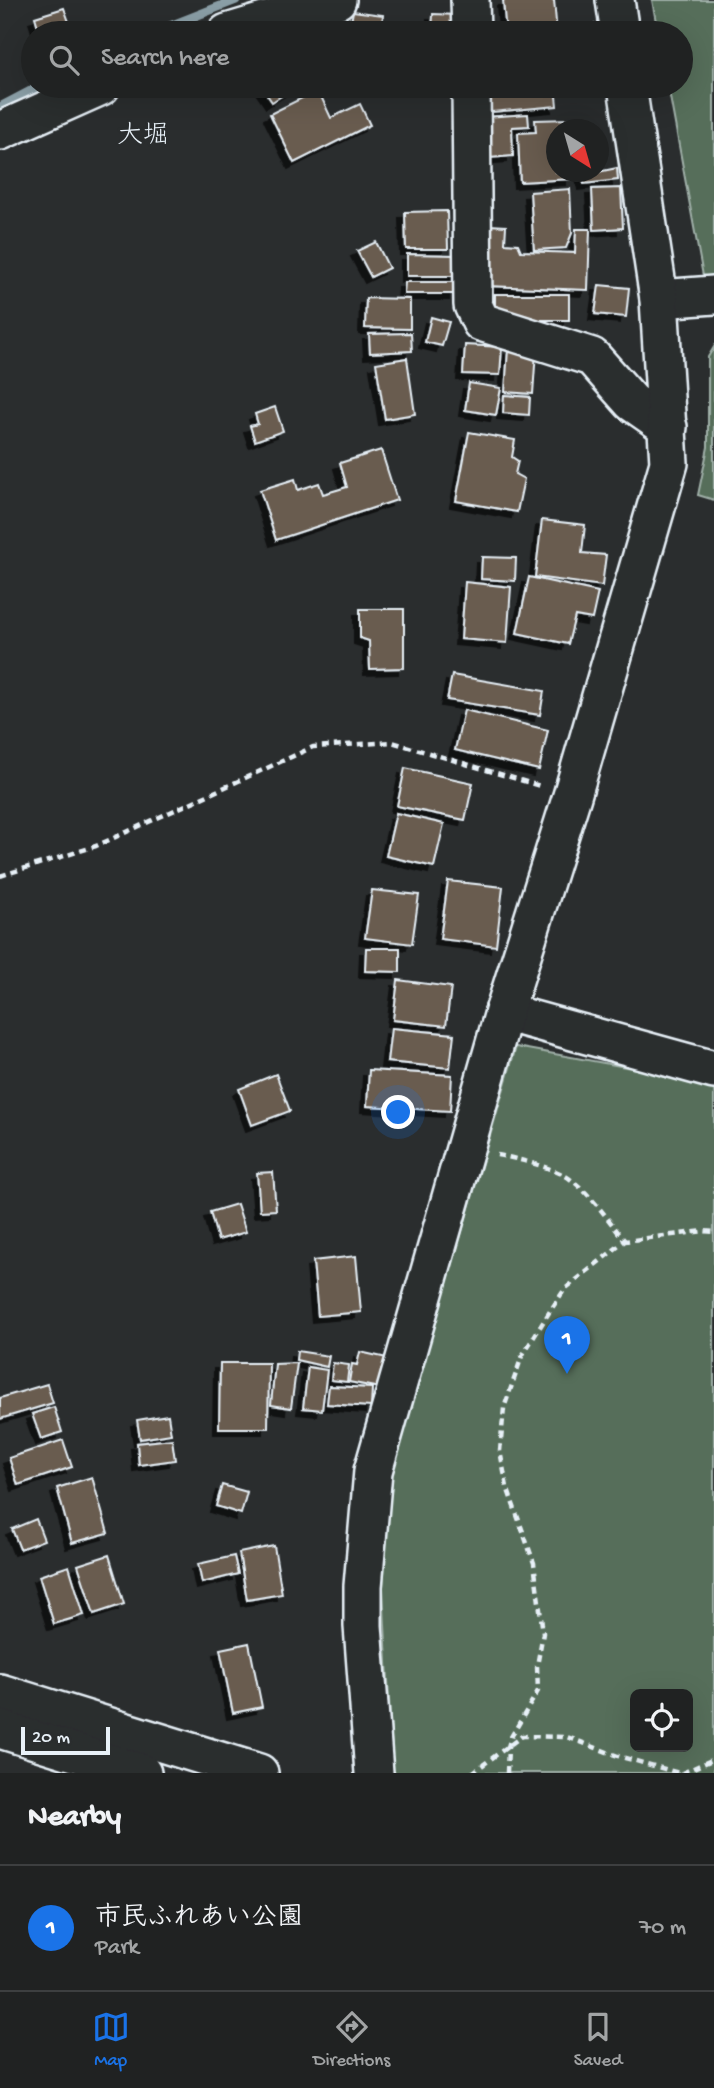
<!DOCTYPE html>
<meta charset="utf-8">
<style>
body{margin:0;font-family:"Gochi Hand","Klee One",sans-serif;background:#282a2a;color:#f1f3f6}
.controls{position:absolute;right:21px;bottom:21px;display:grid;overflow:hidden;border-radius:10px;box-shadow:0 7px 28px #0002}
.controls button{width:63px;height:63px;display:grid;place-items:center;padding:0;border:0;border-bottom:2px solid #3d3f40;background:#202222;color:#f1f3f6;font:35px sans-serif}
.compass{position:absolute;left:546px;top:119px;width:63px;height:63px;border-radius:50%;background:#202222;box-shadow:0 7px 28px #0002;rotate:143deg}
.scale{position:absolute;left:21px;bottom:18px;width:89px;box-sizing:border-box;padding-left:7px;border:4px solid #e8f1f8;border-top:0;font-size:19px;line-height:24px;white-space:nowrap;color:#e8f1f8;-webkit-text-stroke:5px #2a2d2e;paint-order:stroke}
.you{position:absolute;left:399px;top:1113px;width:24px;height:24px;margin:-18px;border:5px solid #fff;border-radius:50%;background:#1a73e8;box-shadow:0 0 0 10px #1a73e833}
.badge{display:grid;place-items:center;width:46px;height:46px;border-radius:50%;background:#1a73e8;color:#fff;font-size:23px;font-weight:700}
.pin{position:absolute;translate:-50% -58px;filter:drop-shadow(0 2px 4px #0008)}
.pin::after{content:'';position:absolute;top:37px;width:24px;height:21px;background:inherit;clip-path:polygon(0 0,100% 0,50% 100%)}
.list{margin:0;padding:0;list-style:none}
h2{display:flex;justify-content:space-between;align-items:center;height:91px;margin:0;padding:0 28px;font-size:30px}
h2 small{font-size:23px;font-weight:400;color:#a2a4a5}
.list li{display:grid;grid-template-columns:46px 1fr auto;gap:21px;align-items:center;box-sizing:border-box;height:126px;padding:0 28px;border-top:2px solid #3d3f40}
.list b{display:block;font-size:26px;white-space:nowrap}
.list p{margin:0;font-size:23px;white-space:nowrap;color:#a2a4a5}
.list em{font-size:23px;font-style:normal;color:#a2a4a5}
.icon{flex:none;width:38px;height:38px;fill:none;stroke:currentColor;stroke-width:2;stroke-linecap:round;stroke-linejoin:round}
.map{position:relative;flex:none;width:714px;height:1773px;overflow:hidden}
.search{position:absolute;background:#202222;box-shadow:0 7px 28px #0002;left:21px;right:21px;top:21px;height:77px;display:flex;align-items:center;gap:18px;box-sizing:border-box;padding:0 24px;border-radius:38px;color:#a2a4a5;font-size:26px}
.sheet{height:217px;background:#202222}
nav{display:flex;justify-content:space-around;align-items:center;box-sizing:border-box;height:98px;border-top:2px solid #3d3f40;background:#202222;font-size:19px;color:#a2a4a5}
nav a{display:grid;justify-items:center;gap:4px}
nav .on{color:#1a73e8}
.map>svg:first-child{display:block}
.green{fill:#576e5a;stroke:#a0b0a9;stroke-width:2;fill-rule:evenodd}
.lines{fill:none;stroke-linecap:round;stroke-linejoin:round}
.stream{stroke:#8a9ea6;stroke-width:9}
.building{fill:#695c50;stroke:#e8f1f8;stroke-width:2;filter:url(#shadow)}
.minor-casing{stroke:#e8f1f8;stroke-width:42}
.path{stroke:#e8f1f8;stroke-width:4.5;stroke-dasharray:7 5;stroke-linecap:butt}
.minor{stroke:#2a2d2e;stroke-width:37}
.labels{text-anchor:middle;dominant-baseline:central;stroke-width:5;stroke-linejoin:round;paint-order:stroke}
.neighbourhood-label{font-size:26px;fill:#e8f1f8;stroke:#2a2d2e}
</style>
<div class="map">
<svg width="714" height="1773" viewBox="0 0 714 1773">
<defs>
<filter id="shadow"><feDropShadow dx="-6" dy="6" stdDeviation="0" flood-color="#0009"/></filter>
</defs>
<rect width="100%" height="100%" fill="#2a2d2e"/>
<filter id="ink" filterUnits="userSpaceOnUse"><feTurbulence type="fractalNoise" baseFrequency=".0143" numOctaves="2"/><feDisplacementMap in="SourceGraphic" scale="14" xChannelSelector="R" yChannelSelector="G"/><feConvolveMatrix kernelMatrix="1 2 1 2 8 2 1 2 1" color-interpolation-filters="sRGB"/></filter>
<g filter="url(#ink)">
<g class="green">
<path d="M652,0H714V285L703,276L668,86H681V33H658Z"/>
<path d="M714,347V500L698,495L708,447V357Z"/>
<path d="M516,1047L714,1083V1773H393L383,1588L391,1474ZM635,1694H688V1747H635Z"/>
</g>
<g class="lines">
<g class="stream">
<path d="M152,33L236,0"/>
<path d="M0,107L40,86"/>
</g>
</g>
<g class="building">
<path d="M503,0H554L557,33H506Z"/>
<path d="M64,8L73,33H40L35,17Z"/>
<path d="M353,11L383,15L381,33H349Z"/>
<path d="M433,14L459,15V33H432Z"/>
<path d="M332,15L337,33H313L309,22Z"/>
<path d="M595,24L596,33H575V26Z"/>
<path d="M261,86H297L272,102Z"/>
<path d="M477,86H555L557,106L480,113Z"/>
<path d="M318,90L331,118L360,104L370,125L294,163L270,114Z"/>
<path d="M528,114L529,126L512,127L513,156L489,158L486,117Z"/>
<path d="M570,119V130H556V172H572V179L520,182L518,133L536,132L535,120Z"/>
<path d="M617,168L618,180L584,184L582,172H598Z"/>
<path d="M621,188L623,228L594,230L592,189Z"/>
<path d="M570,189L572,233L566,248L534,250L530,192Z"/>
<path d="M447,211L448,249H406L405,212Z"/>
<path d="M489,225L506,226L505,243L518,244L521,251L575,253L576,229H590L588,290L486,286Z"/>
<path d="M376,242L389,268L371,277L357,251Z"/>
<path d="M407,254L458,255V276H407Z"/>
<path d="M405,282H455V294H404Z"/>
<path d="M599,285L629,288L626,317L595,314Z"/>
<rect x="495" y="294" width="74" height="26"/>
<path d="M366,298L410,299V329L365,328Z"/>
<path d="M431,317L449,322L442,346L425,342Z"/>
<path d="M411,333L412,351L370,353L369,334Z"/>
<path d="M465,345L502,347L500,375L463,374Z"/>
<path d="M508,349L536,351L533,394L505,392Z"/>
<path d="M407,358L415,414L385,419L376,363Z"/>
<path d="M469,383L501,388L496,415L465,410Z"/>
<path d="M504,395L530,397L529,415L503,413Z"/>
<path d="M275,407L283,431L255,441L250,426L258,424L255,414Z"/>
<path d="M469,432L515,440L512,457L518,461L515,474L524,479L517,512L456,501Z"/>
<path d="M381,450L397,500L276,540L260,490L295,479L298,490L319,483L323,494L347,487L340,463Z"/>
<path d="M542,520L585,525L582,553L606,555L602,586L535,577Z"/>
<path d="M482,557L516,558L515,581L481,579Z"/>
<path d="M529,577L598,592L592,619L575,616L568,644L517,633Z"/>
<path d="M465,582L511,587L507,643L461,639Z"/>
<path d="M360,609H404V668L370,669L369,641L360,638Z"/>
<path d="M452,675L544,691L540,715L447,700Z"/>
<path d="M464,710L548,730L539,770L455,750Z"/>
<path d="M405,768L473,783L465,820L397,806Z"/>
<path d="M396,813L444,824L434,867L386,856Z"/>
<path d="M448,881L503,887L496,946L440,939Z"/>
<path d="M372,890L419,895L412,944L365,938Z"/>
<path d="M366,948H400V972L365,971Z"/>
<path d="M398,980L451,987L446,1026L393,1020Z"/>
<path d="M391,1028L454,1034L450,1068L387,1062Z"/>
<path d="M369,1070L452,1075L450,1111L367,1106Z"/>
<path d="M276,1074L290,1111L252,1125L239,1089Z"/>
<path d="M273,1172L276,1210L260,1211L257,1173Z"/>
<path d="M237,1204L246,1232L218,1240L210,1212Z"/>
<path d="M356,1256L361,1312L318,1316L313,1261Z"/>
<path d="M297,1351L329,1356L327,1367L296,1360Z"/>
<path d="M360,1352L387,1358L380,1388L349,1382L352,1364L357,1365Z"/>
<path d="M220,1363H269L268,1428H219Z"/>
<path d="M297,1363L291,1408L271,1405L275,1364Z"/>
<path d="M333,1363L349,1365L347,1382L331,1380Z"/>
<path d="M308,1367L327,1370L322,1410L303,1408Z"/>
<path d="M47,1384L53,1403L0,1419V1398Z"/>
<path d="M329,1386L372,1388L371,1407L327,1404Z"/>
<path d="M54,1407L62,1432L41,1439L32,1414Z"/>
<path d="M168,1415L171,1434L140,1439L137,1420Z"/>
<path d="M172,1439L175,1460L139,1465L137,1443Z"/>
<path d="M63,1440L72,1467L18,1485L9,1458Z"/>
<path d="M92,1477L108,1533L72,1543L57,1488Z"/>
<path d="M222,1485L247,1492L241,1514L216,1506Z"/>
<path d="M36,1519L44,1540L20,1549L12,1529Z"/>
<path d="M274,1546L282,1594L247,1600L239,1553Z"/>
<path d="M109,1555L124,1604L94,1614L78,1565Z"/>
<path d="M234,1556L238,1574L202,1583L198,1564Z"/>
<path d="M69,1566L84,1615L54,1624L39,1576Z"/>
<path d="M249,1643L262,1707L233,1713L220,1649Z"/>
</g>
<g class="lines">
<g class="minor-casing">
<g id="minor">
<path d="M470,0L471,33"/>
<path d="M615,0L620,33"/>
<path d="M227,33L337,0"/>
<path d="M471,86L473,305L481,322L592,357L632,402L668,427"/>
<path d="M0,131L101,86"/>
<path d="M659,299L714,295"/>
<path d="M504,1012L714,1070"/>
<path d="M0,1693L259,1773"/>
<path d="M0,1729L142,1773"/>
<path d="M374,1773L363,1626V1586L373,1471L504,1012L572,796L669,463L659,299L627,86"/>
</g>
</g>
<g class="path">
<path d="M0,876L96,846L313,747L392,742L540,786"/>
<path d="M497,1155C515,1158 556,1168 570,1179C592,1195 608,1220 625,1241"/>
<path d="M472,1773L522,1736L567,1737L618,1756L679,1773"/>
<path d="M507,1773L508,1747L511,1737L538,1691L537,1666L543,1633L534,1563L507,1487L500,1451L504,1408L522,1356L550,1311L565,1289L625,1241L704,1231L714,1232"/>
<path d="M682,1773L714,1759"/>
</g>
<use href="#minor" class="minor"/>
</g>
</g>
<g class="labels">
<g class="neighbourhood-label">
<text x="143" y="137">大堀</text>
</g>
</g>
</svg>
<div class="controls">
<button><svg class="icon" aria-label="locate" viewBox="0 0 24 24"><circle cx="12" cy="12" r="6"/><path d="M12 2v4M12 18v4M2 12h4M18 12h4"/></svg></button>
</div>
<svg class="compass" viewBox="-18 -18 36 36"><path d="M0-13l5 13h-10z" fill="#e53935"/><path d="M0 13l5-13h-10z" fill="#a2a4a5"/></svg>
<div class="scale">20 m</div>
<div class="you"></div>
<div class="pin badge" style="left:567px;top:1374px">1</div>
<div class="search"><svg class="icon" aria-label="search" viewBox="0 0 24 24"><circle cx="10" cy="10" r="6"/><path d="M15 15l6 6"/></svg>Search here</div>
</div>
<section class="sheet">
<h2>Nearby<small></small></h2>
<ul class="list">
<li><span class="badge">1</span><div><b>市民ふれあい公園</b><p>Park</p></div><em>70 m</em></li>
</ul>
</section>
<nav>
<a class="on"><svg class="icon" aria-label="map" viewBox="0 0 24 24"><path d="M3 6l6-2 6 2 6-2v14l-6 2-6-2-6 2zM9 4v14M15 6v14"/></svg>Map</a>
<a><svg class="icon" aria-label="directions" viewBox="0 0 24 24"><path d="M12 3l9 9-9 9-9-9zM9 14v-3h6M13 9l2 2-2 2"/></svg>Directions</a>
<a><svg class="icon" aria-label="saved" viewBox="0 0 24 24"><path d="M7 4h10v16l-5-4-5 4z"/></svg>Saved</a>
</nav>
